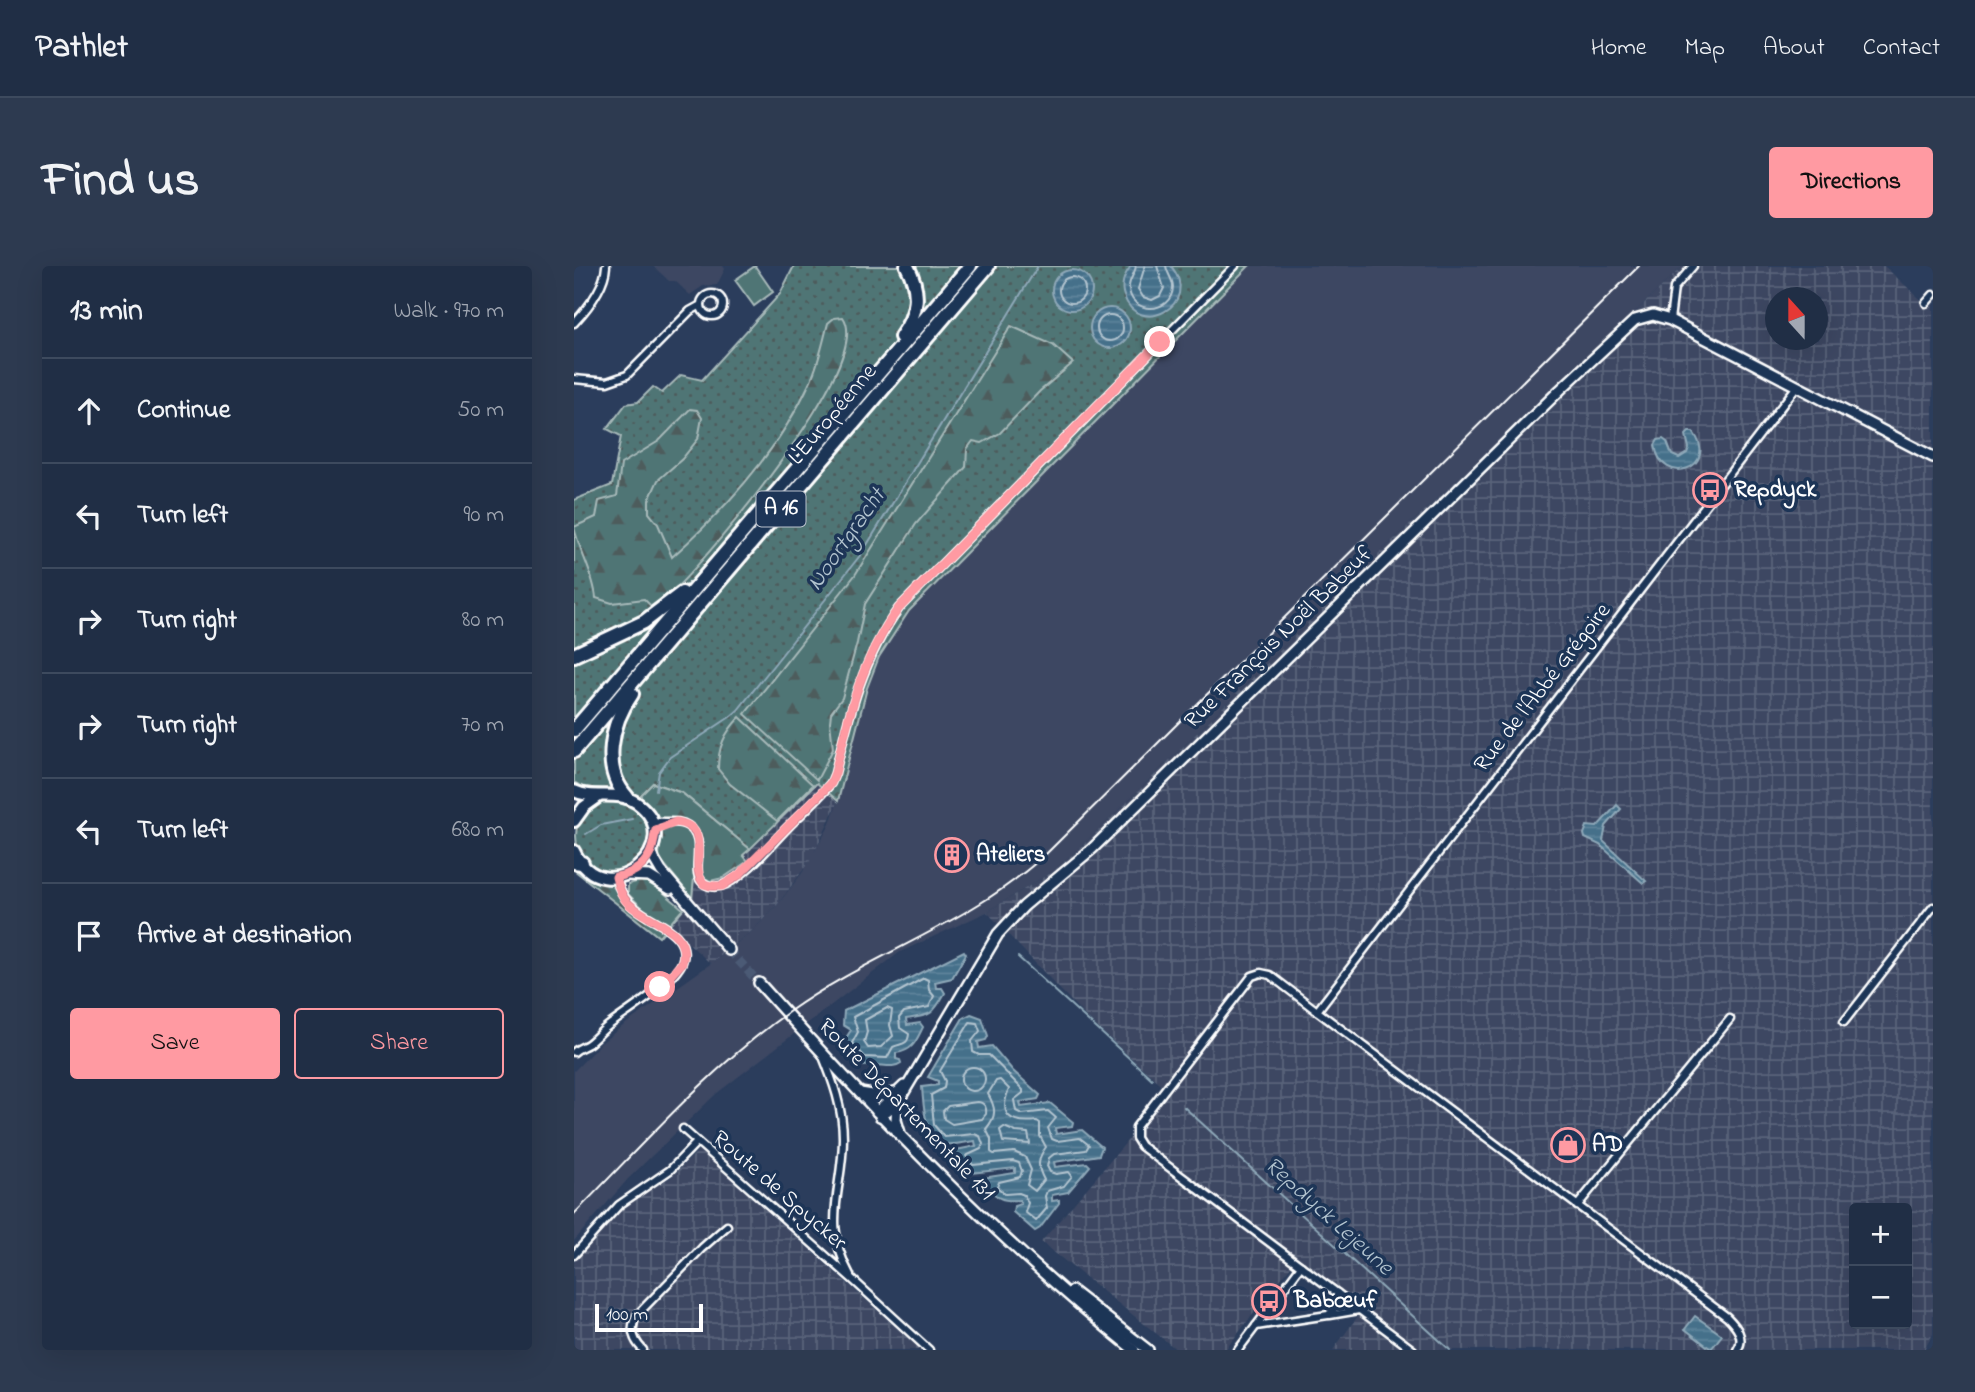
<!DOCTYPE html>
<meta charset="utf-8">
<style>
body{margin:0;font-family:"Indie Flower",sans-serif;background:#2d3a50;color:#f1f3f6}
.controls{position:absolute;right:21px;bottom:21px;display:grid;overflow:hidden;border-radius:7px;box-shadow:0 7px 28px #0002}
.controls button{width:63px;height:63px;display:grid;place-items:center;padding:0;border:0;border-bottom:2px solid #3d4a5e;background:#202e45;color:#f1f3f6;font:35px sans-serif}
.compass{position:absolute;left:1191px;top:21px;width:63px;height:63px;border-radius:50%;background:#202e45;box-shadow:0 7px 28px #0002;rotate:339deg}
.scale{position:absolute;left:21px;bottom:18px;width:108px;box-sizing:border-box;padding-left:7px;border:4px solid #fff;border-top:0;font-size:19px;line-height:24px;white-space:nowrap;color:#fff;-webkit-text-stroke:5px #1d3557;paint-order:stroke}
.stop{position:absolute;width:21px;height:21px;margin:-16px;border:5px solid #ff9aa2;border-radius:50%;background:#fff}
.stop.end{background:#ff9aa2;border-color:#fff;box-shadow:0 2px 7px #0008}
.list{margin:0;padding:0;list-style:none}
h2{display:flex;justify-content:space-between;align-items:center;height:91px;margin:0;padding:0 28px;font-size:30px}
h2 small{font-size:23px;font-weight:400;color:#a2a8b3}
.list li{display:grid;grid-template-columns:46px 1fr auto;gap:21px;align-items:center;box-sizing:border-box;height:105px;padding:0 28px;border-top:2px solid #3d4a5e}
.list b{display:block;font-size:26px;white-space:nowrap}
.list em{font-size:23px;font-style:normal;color:#a2a8b3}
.actions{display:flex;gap:14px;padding:21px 28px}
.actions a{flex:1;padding:16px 0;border:2px solid #ff9aa2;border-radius:7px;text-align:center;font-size:24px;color:#ff9aa2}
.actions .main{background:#ff9aa2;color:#111}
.icon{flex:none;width:38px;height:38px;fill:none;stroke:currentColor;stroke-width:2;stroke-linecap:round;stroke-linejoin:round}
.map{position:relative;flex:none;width:1359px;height:1084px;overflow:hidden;border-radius:7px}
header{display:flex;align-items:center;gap:42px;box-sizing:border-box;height:98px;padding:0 35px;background:#202e45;border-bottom:2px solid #3d4a5e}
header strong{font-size:33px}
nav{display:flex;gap:38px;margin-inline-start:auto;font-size:24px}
.intro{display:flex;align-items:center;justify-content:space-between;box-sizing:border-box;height:168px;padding:0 42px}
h1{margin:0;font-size:49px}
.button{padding:18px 32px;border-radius:7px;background:#ff9aa2;color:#111;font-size:24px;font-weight:700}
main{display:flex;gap:42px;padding:0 42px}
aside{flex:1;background:#202e45;border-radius:7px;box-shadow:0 7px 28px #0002}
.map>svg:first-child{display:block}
.built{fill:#3c4762}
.industrial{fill:url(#industrial-grid);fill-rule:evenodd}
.grass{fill:url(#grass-dots);stroke:#a8baba;stroke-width:2}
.forest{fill:url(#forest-firs);stroke:#a8baba;stroke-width:2}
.garden{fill:#507475;stroke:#a8baba;stroke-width:2}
.water{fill:url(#water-rules);stroke:#8fa9b9;stroke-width:2}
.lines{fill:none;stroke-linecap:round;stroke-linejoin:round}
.shore{stroke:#b4c5d0;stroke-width:2}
.stream{stroke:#8fa9b9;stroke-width:2}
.secondary-tunnel{stroke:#4b5a74;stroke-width:9;stroke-dasharray:9 4.5;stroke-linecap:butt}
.street-casing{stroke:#fff;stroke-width:11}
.secondary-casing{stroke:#fff;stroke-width:14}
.primary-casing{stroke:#fff;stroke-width:16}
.highway-casing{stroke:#fff;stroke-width:18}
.street{stroke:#1d3557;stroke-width:6}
.secondary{stroke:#1d3557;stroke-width:9}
.primary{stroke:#1d3557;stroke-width:10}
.highway{stroke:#1d3557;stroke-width:12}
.rail{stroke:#fff;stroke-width:2}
.route{stroke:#ff9aa2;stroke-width:9}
.labels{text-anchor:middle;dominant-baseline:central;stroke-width:7;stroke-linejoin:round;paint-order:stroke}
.shield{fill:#1d3557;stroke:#bbc2cd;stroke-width:2}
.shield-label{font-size:21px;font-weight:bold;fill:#fff}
.street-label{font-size:23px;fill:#fff;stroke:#1d3557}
.poi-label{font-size:23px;font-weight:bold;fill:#fff;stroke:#1d3557;text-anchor:start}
.water-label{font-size:24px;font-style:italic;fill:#b4c5d0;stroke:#1d3557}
</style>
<header>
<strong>Pathlet</strong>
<nav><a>Home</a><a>Map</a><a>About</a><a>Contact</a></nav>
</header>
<div class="intro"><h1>Find us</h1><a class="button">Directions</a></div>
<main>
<aside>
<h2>13 min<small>Walk · 970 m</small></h2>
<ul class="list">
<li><svg class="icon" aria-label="ahead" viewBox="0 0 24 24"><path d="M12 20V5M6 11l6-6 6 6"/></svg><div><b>Continue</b></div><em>50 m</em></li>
<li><svg class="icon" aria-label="left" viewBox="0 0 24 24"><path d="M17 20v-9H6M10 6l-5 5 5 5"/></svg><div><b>Turn left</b></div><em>90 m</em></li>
<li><svg class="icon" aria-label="right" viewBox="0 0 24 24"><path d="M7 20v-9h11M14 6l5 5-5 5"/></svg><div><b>Turn right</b></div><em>80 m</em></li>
<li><svg class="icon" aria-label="right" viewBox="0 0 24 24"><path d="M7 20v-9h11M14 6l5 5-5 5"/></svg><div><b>Turn right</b></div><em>70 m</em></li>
<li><svg class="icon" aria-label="left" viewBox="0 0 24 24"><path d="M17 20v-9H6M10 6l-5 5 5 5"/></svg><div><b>Turn left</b></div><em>680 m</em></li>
<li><svg class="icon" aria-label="arrive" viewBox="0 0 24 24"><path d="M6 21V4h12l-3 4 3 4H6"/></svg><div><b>Arrive at destination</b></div></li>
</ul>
<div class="actions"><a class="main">Save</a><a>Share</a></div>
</aside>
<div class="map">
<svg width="1359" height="1084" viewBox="0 0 1359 1084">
<defs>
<pattern id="industrial-grid" width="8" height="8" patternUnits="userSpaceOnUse" patternTransform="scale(1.75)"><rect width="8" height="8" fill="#3c4762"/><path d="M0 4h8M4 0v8" fill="none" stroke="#59637a"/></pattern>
<pattern id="grass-dots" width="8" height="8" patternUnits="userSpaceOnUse" patternTransform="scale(1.75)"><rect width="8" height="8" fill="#507475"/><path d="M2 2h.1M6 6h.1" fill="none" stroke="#4e5c5c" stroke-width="1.8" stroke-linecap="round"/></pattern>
<pattern id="forest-firs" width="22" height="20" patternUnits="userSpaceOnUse" patternTransform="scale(1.75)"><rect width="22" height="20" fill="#507475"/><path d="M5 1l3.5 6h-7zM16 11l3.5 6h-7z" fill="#4e5c5c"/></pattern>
<pattern id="water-rules" width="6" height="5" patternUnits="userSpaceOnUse" patternTransform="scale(1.75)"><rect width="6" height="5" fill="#446f8a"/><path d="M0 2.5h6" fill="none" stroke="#60859c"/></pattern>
</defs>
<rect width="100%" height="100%" fill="#2b3d5c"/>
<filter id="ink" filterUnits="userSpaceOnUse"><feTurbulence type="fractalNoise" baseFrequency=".0143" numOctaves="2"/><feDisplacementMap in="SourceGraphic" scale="14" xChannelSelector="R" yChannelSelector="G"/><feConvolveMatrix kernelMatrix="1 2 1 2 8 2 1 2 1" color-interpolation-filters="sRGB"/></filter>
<g filter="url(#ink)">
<g class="built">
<path d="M79,0H149L151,3L143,19L129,20L116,29L101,15H95Z"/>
<path d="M675,0H1109L997,108L789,302L524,565L481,604L413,646L326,686L142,828L54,913L0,975V805L27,777L50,759L146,691L180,663L204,638L228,607L254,562L264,535L293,422L305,391L335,345Z"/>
</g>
<g class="industrial">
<path d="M1109,0H1310L1354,40L1359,36V1068L1350,1084H759L784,1050L717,1000L651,1084H603L467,976L595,826L514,753L413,646L481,604L524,565L789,302L997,108ZM1202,32H1244V74H1202ZM1280,942H1333V1058H1280Z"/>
<path d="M244,516L264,535L238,592L204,638L180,663L137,698L95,659L118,633L120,612L136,615L149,612L174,594L169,589Z"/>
<path d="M125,884L140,897L347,1084H0V996L46,944L66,929L96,912Z"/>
</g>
<g class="grass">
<path d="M220,0H675L335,345L305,391L293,422L264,535L243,517L176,583L108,527L79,517L65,531C61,528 55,524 50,523C32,519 16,527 0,516V234L38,219L47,170L33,163L52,138L64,136L79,121L88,127L107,109L128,114L206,28Z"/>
<circle cx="38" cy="570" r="36"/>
</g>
<g class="forest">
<path d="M269,51C301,96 137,287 103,321C96,329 86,335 78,341L70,333L38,337L22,332C20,308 5,285 0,261L22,251L25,235L43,230L47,198L85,175L116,143L123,144L128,152L124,173L108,193L84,214L75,234V247L84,258L98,291C154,241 206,183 237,114C245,96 249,76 254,57L260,52Z"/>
<path d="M437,60L479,79L499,97L466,125L426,167L408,177L399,175L393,183L392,201L342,258L291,338L283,377L268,432L257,447L256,456L259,483L243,514L171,448L281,309Z"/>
<path d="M166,451L239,519L203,555L156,518L144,503C144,482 150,467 166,451Z"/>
<path d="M79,517L108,527L176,583L169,589L174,595L149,612L136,615L133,613L120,612L118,632L86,593C83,584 88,578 88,570C87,555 78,537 65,531Z"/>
<path d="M0,604L16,614L38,619C52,642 68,651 91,664L85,671Z"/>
<path d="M70,614L77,616L109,643L95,659L74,647L54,628V618Z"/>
</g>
<path class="garden" d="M181,0L199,26L180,40L161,14Z"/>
<g class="water">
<path d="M557,0H597C629,39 564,72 550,30C546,19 550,9 557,0Z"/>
<circle cx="498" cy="24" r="20"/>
<circle cx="536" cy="62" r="20"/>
<path d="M1115,166H1119C1147,202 1087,223 1081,179L1084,174L1089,173L1093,176L1098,189L1105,192L1113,187L1115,182L1112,169Z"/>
<path d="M1043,539L1047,543L1032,560L1029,575L1072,615L1069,617L1026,579L1011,572L1010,568L1013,560L1023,561Z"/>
<path d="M390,685L392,688L378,712L361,716L362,722H368L371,727C358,750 357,749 332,753L333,759L346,757L349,761C342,775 339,785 322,787V793L326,794L327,797C318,804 304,796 290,800L273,783L270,775L277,764L269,759L270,745Z"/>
<path d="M397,748L408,752L414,770L412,774L404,776L405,782L418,780L439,805L466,829L464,833L446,836L447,841L476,837L499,856L498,860L481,862L482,868L508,864L528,881L525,889L480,896L481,901L513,897L516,900L494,926L478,929V935L485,934V937L466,962L461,965L439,946L440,940L447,938L446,934C425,936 423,931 409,917L408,912L441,907V902L397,907L378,889L377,885L402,880L401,875C392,876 376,881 367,877C351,871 349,836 348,821L364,819V815L354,811L389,752Z"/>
<path d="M1121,1050L1148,1069L1137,1083L1111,1063Z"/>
</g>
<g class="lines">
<g class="shore">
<path d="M562,0C561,8 555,13 555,21C555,49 598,49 599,21C599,13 593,8 592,0"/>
<path d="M571,0L564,23L569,31L578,34L586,30L590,22L583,0"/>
<circle cx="498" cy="24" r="13"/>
<circle cx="536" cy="62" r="13"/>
<path d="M350,712L354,714L355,724L360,730L355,741L330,746L325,752L326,762L335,768C334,780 327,777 319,781L313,792L291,791L278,777L284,766L279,751Z"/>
<path d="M313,742L318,744L316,759L319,770L307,781L294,782L290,776L293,766L291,754Z"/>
<path d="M396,756L403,757L406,765L398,775L399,786L405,789H415L449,824V827L440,834L442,845L448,848L474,845L482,852L474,862L478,873L483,875L506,872L515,879L512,884L480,888L475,892L473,900L476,906L482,908L495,906L498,910L490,920L473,925L471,930L473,942L462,955L451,946L454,937L450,929L445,927L431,928L423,921L425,916L446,911L448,905L445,897L439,895L399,899L392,890L407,883L409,878L406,870L400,868L370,871L360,859L357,829L370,822L371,815L366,805Z"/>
<circle cx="399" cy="813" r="12"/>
<path d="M426,814L435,823C424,850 437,858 463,855L466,857V870L472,881C463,893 463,901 470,914L461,925L453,919L457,904L451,891L440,886L420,888L417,886V873L412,863C423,850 422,842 414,828L422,815Z"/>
<path d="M403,836C410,836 413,841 412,848L408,853L378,858L370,853L369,845L374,840Z"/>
<path d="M430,861L442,866L454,867L456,878L429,876L426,864Z"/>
</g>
<g class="stream">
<path d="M82,524L85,506L96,491L156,451L164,444L288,287L464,0"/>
<path d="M12,568L27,559L58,553"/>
<path d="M444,691L578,813"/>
<path d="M610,841L876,1084"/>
</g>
<path class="secondary-tunnel" d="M155,684L185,717"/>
<g class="street-casing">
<g id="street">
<circle cx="138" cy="39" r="11"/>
<path d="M1352,37L1359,29"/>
<path d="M1096,54L1100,22L1119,0"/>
<path d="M0,57C13,43 31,20 32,0"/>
<path d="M0,113L33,116L53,109L116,45L127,39"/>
<path d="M77,554C89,559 103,552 114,560C136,575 113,608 131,618C137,622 146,621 152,618C176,606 196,579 215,560C229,546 245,532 257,517L261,507C275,448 289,392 325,342L661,0"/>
<path d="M743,745L1153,1051C1162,1060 1172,1072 1163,1084"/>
<path d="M1270,756L1359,641"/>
<path d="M0,786C4,782 9,781 14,778C21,773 27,765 34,760C52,746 105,714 109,693C113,677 100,666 88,659C65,645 49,640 42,611"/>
<path d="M248,788C259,815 269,842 269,872C269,924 247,956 276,1009"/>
<path d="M109,863L278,1013L355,1084"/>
<path d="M1003,940L1156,753"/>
<path d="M0,989L45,939L96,904L123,876"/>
<path d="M756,1049L785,1044"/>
<path d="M682,1060L754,1049L763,1040V1027"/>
<path d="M69,1084C59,1074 55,1062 63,1049L128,982L153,960"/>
<path d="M664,1084L727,1000"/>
<path d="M839,1084L567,880L562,872V861L678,710L687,707L696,709L743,745L1223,120"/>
</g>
</g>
<g class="secondary-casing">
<g id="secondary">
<path d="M77,584L80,593L87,605L155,684"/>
<path d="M53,609L75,610L96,623"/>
<path d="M185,717C302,848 423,974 560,1084"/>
<path d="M286,827L305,830L320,827"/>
<path d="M323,837L322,854L326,867"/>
<path d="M303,846L330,820"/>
<path d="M306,850L321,839L327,831L424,668L450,640L518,583L986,124L1061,54L1079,49L1096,54L1359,191"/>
<path d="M498,1025L574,1084"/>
</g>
</g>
<g class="primary-casing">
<g id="primary">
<path d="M0,525C21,535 43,523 63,537C118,577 31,652 0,585"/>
<path d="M0,555L10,541L24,531"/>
</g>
</g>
<g class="highway-casing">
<g id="highway">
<path d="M327,71C344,47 347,26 333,0"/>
<path d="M0,389L70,356L108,327"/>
<path d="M0,464L396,0"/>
<path d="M0,485L414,0"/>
<path d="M53,531C27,503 37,457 58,428"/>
<path d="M0,596L8,597"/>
</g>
</g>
<use href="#street" class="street"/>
<use href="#secondary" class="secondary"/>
<use href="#primary" class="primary"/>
<use href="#highway" class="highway"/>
<path class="rail" d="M0,948C68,879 137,801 216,745C275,703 344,676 405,638C428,624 449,608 469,591L1065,0"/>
</g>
</g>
<g class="lines" filter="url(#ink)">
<path class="route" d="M86,721L108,697C119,662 71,656 53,636C47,629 44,620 42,611C59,608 73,599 78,582C80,576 80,570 82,564L102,556C141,562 113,598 130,618L137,620H148L165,609L257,517L261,507C275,448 288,391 325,342L586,76"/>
</g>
<defs>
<g id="bus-ring" transform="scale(1.75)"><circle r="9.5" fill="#1d3557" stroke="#ff9aa2" stroke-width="1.5"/><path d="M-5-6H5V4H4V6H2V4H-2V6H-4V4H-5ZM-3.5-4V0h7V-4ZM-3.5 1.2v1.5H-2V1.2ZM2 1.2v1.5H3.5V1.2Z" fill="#ff9aa2"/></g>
<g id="building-ring" transform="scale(1.75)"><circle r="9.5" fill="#1d3557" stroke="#ff9aa2" stroke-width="1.5"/><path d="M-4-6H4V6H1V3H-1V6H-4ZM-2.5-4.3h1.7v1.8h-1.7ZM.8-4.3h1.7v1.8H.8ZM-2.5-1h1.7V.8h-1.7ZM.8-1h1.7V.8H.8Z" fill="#ff9aa2"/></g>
<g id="shop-ring" transform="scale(1.75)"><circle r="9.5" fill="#1d3557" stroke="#ff9aa2" stroke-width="1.5"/><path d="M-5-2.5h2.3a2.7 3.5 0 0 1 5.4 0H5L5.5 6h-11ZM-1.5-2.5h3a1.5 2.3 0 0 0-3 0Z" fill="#ff9aa2"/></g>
</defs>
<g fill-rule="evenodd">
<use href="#bus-ring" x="1136" y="224"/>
<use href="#building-ring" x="378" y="589"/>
<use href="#shop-ring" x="994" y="879"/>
<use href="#bus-ring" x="695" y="1035"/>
</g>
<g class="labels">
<rect class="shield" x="182.5" y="225.5" width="49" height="35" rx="5"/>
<g class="shield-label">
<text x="207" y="243">A 16</text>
</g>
<g class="street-label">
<text transform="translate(259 149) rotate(-50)">L'Européenne</text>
<text transform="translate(705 372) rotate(-44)">Rue François Noël Babeuf</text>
<text transform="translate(969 422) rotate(-52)">Rue de l'Abbé Grégoire</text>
<text transform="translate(332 844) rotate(46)">Route Départementale 131</text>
<text transform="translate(205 925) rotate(41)">Route de Spycker</text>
</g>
<g class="poi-label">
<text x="1160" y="224">Repdyck</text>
<text x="402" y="589">Ateliers</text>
<text x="1018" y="879">AD</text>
<text x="720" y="1035">Babœuf</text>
</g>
<g class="water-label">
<text transform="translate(273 274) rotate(-55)">Noortgracht</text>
<text transform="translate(754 951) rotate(42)">Repdyck Lejeune</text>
</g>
</g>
</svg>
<div class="controls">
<button>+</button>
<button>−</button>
</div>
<svg class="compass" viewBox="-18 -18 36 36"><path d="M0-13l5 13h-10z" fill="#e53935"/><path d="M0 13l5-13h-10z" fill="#a2a8b3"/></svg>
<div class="scale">100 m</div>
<div class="stop" style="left:86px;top:721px"></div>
<div class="stop end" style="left:586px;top:76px"></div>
</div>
</main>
